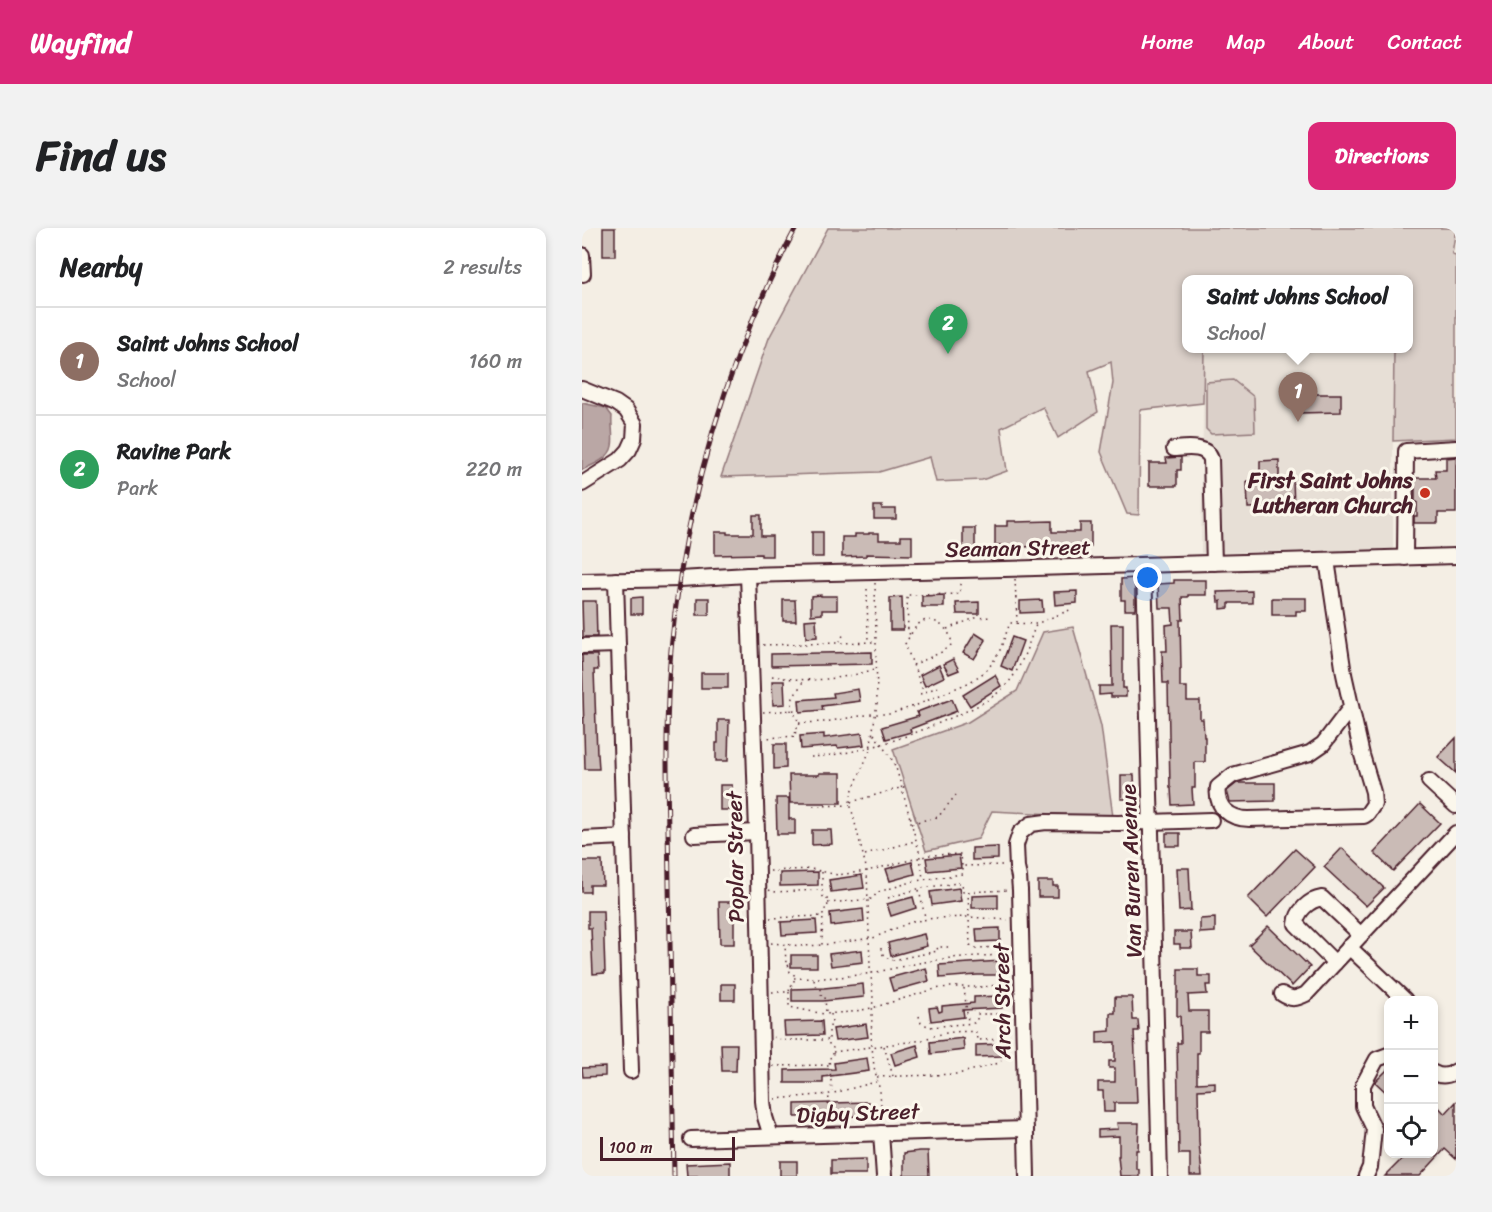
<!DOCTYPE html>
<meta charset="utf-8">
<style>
body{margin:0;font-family:Sriracha,sans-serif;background:#f2f2f2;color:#202124}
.controls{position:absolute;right:18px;bottom:18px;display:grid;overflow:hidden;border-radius:12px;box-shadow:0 3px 9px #0003}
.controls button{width:54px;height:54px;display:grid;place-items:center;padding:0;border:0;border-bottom:2px solid #e0e0e0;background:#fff;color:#202124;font:30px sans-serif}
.scale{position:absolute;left:18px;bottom:15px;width:135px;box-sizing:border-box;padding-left:6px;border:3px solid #4a1f2b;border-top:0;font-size:16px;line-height:21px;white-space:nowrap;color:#4a1f2b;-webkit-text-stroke:4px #fbf7ec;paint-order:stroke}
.you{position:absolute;left:566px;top:350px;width:21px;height:21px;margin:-15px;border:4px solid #fff;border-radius:50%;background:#1a73e8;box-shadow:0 0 0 9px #1a73e833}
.badge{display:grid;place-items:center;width:39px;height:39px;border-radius:50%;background:#db2777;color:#fff;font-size:20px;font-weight:700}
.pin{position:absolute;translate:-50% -50px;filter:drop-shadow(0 2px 3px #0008)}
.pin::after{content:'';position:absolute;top:32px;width:21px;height:18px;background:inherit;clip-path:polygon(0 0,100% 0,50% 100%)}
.popup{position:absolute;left:600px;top:47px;width:231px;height:78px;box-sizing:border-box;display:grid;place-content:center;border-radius:12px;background:#fff;filter:drop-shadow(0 2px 4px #0005);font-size:20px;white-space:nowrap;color:#757577}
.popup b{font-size:22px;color:#202124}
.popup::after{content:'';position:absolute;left:50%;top:100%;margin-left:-12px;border:12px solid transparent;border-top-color:#fff}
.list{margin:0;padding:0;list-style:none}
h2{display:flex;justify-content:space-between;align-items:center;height:78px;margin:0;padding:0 24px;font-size:26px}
h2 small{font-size:20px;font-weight:400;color:#757577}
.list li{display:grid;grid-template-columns:39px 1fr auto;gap:18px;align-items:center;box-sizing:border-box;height:108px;padding:0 24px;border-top:2px solid #e0e0e0}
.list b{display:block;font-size:22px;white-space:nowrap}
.list p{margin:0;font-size:20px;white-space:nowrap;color:#757577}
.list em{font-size:20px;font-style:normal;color:#757577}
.icon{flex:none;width:33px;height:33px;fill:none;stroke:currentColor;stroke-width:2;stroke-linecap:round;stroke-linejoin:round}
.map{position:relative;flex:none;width:874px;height:948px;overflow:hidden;border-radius:12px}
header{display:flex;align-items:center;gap:36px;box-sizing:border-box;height:84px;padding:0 30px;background:#db2777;color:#fff}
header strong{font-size:28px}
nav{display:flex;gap:33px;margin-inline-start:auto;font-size:21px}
.intro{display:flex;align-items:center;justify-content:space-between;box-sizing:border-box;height:144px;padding:0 36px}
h1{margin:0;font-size:42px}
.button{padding:15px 27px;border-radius:12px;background:#db2777;color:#fff;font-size:21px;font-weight:700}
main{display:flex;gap:36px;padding:0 36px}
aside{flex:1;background:#fff;border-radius:12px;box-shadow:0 3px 9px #0003}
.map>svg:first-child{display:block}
.built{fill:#e7dfd6}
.green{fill:#dbd0c9;stroke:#92787a;stroke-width:1.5}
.water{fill:#baa7a5;stroke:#8d7174;stroke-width:1.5}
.building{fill:#cabbb6;stroke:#4a1f2b;stroke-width:1.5}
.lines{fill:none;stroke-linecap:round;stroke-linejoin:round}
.minor-casing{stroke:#4a1f2b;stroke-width:18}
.path{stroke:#4a1f2b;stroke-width:1.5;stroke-dasharray:1.5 4.5;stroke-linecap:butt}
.minor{stroke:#fbf7ec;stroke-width:14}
.rail-casing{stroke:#4a1f2b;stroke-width:5}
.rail{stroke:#fbf7ec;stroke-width:3;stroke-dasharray:9;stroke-linecap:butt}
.poi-dot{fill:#c8321e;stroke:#fbf7ec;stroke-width:2}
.labels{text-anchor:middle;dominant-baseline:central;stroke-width:6;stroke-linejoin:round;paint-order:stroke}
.poi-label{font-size:22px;font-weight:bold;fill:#4a1f2b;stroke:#fbf7ec;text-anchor:end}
.street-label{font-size:22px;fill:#4a1f2b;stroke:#fbf7ec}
</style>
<header>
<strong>Wayfind</strong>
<nav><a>Home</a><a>Map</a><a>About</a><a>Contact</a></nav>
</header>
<div class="intro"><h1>Find us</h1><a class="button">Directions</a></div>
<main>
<aside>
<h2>Nearby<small>2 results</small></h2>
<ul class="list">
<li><span class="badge" style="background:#8d6e63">1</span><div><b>Saint Johns School</b><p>School</p></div><em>160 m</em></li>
<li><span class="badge" style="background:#2e9e5b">2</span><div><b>Ravine Park</b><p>Park</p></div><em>220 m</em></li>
</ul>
</aside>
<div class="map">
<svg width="874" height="948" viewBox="0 0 874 948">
<rect width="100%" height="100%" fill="#f4eee4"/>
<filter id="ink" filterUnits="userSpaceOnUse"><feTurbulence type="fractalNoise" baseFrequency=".0167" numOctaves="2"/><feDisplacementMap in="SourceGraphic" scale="12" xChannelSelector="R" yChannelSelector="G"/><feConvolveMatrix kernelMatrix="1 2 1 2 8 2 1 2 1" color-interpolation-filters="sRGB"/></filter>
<g filter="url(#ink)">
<path class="built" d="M622,121H812L811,213V321L619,325Z"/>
<g class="green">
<path d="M246,0H874L870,26L874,27V210L811,213L812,121H827V52H605V121H622L621,175L558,182L557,287L545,286L519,224L531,155L529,134L507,143L516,184L476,210L461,179L419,200L425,243L400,252L354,254L348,229L297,244L139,249L187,110Z"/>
<path d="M651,152L672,169L673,204L629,206L624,201V154Z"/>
<path d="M491,399L519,498L531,589L410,583L396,611L344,623L311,521L386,494L435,463L461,404Z"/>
</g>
<path class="water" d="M0,175L24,180L30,188C29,198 32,209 30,218C28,231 10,237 0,242Z"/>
<g class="building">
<rect x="21" y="0" width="12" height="28"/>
<path d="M716,166H759V184L716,185Z"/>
<path d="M599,229V242H595V258H567V235H585L584,230Z"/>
<path d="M874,229V285H856V295H832V288H835V274H833V250H854L853,242H864V230Z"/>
<path d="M697,232V252H711L712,279L666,280L665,253H678V233Z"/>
<path d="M292,278H300V281H314V291H292Z"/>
<path d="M171,287H179V308H190V328H179V326L133,327V304H145V306H171Z"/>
<path d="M425,293H434V294L470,293V304H498V295H509V319L474,320V318L436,319V317H413V298H425Z"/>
<rect x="381" y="300" width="12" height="22"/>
<rect x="230" y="304" width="11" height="25"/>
<path d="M287,305H297V312H319V308H330V327L284,326V328L260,329V309H273V306H287Z"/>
<path d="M553,350V382H543V372H539V351Z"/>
<path d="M592,352H624V367H606V369H600L601,392H598L599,441H598V459H605V473H618V491H621L622,509H623V534H613V560H610L611,576L590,577L589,560H588L586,455H581L580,423H585L584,397L591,396L590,380H577L576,356L592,355Z"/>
<path d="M495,363V375L473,377L472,364Z"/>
<path d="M670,363V375H647V380L639,381V373L636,374L635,364Z"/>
<path d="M239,367V368H255V382H240V386L229,387V368Z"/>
<path d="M362,367V379H340V368Z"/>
<path d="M60,369V386H49V370Z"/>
<path d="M320,369L321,402H308V370Z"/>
<rect x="115" y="370" width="12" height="17"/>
<path d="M690,370H724V383H714V387H690Z"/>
<path d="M201,372H213L214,393H201Z"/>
<path d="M460,372L461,384L438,385V373Z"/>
<path d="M0,373H14L15,409H1Z"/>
<path d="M397,374V386H375L374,375Z"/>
<path d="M234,391L235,409L224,410L223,392Z"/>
<path d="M529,396H541V460H544V469H529V466L517,467V458H530Z"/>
<path d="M393,405L404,412L392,431L381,425Z"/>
<path d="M430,409L441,413L430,443L419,438Z"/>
<path d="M290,424V436L189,438V426Z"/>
<path d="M0,427H15L16,442H12L15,526H16L17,541H3Z"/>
<path d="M371,431L377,442L367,446L361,436Z"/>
<path d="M357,437L362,449L343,458L338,447Z"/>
<rect x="119" y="445" width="27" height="15"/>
<path d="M413,447L419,458L388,478L381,467Z"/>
<path d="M190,453H202L203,476L191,477Z"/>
<path d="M276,461L278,473L240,478L241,482L218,484L217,472L252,469L251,465Z"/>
<path d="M370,471L375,483L328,501L329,504L304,511L300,499L337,488L335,484Z"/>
<path d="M136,492H147L146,533H134V515H136Z"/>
<path d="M280,505L282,517L256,520L255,518L219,521L218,508L242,506V510Z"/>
<path d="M874,510V545L856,529Z"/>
<path d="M192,516H204V540L192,541Z"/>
<path d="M237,545H259V575H208L207,547H237Z"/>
<path d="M539,547H552L553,571H539Z"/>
<path d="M655,555H693V573L648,574L645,563Z"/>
<rect x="138" y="557" width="12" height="25"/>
<path d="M194,570H207V591H213V606H195Z"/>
<path d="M838,576L858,595L811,643L792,625Z"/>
<path d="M230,602H249L250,616L230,617Z"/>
<rect x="584" y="605" width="14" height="13"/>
<path d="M416,619V631L390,632V620Z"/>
<path d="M760,620L802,660L784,678L742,639Z"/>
<path d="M713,621L733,639L685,689L666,670Z"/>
<path d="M377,627L379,640L346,643L344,630Z"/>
<path d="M0,633H20L21,657H8V664H0Z"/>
<path d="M330,634L333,646L308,653L304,641Z"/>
<path d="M595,640H607L609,682L597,683Z"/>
<path d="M236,644V657L198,658V645Z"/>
<path d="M280,647L282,660L249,664L247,652Z"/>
<path d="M456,653H471V658H476V669H456Z"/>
<path d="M377,660L379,673L350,677L348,664Z"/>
<path d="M416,667V680H390V668Z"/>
<path d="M331,669L334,680L309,688L305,676Z"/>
<path d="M137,674H152V716H138Z"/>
<path d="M281,681L282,694L249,698L248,685Z"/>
<path d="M6,683H21L23,745L11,746L9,700H6Z"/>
<path d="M633,690V704L618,705V691Z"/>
<path d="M234,692L235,705L200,707L199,694Z"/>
<path d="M686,698L728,739L710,758L667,717Z"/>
<path d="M418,700V713L395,714L394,701Z"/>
<path d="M592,704H609L610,720H598V716H592Z"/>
<path d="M342,706L345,718L309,728L306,715Z"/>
<path d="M280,722L281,734L249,738L247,726Z"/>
<rect x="209" y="727" width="26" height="12"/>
<path d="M419,733V747H395L358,750L357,737Z"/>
<path d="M344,740L347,753L311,763L307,750Z"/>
<path d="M596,741H616V748H629V757H624L625,766L606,767L607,783H626V804H617V825H615V855L633,854V861L616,862L617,914L620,948H608V926H597L595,815H599L598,788H595V765H596Z"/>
<rect x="139" y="756" width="14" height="16"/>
<path d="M281,756L282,769L241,773H210V761L242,760Z"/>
<path d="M419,768L420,780L381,782L382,789L349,793L347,780L355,779L357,784L360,783V778L392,775V769Z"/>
<path d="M533,769H550L551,792H556L557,803H552L555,875H532V884H522L521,863H516V854H533V840H527V833H533V814L515,815V804L528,803V785H533Z"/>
<path d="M240,793L241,807L203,808L202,794Z"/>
<path d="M284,796L286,809L253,813L251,801Z"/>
<path d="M381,810L382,822L349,826L348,814Z"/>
<path d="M139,816H155L154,843H140Z"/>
<path d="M420,816V828L394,829V817Z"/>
<path d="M335,817L338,829L313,837L309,825Z"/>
<path d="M285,830L287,843L241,849V855H203V842L253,841L252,835Z"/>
<path d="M23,839V848L1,849L0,840Z"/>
<path d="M807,840V867L793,854Z"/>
<path d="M287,874V888L213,889V876Z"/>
<path d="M852,874L863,886L874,874V931L863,921L838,948H803L825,926H852Z"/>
<path d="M535,895H557L556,922H554V941H557V948H538L536,928H537V908L516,909V902L536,901Z"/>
<path d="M338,923H346L347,948H322V925Z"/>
<path d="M284,931V946H249V932Z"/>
<rect x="198" y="933" width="17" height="15"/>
<path d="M148,934V948H105L104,936Z"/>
</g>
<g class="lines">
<g class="minor-casing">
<g id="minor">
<path d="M0,27L1,46"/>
<path d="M0,161L34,175L44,182L53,196L52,211L47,222L38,232L0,256"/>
<path d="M592,221C605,220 624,217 629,231L632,335"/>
<path d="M823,330L824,223L874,220"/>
<path d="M745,332L762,446L780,527L791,564L792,576L785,586L782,588L667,591C648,591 633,579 636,559L651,547L728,525L741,516L769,479"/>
<path d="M562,337L578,948"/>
<path d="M166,347L175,604L181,873L183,889L189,908"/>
<path d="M34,352L49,843"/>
<path d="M0,353L98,351L166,347L422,341L874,328"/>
<path d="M0,418L36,417"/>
<path d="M847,553L874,578"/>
<path d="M112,607L175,604"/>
<path d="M0,611L42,609"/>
<path d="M767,719L823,772"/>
<path d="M753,735L714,696C715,683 727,672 740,670L779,707"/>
<path d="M700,766C709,772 714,771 724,766L874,605"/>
<path d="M852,845C859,849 867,848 874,843"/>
<path d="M299,905L302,948"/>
<path d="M109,911L444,901"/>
<path d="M445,948L438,662L437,649L435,640L434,617L438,605L449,596L464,594L536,595L629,592"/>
<path d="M784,948L788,939L792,901L781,878V857L795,831L806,827"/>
</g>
</g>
<g class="path">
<path d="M433,351L435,394"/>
<path d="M293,355L295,475L288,522L269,566L268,575L285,643L288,738L291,768L289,808L292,839L298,863L300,894"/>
<path d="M285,361L286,414"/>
<path d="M365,401L393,390L409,389"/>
<path d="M328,406L326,405L325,367L378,366V353"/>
<path d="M257,414L262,406"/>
<path d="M181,417L293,414"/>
<path d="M331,437L362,423L369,417C372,404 353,388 341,393C333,397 328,408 323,416L342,465"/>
<path d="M190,448C225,455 259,452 293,441"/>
<path d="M338,466L358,458"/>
<path d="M209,483L211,470L222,452"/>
<path d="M181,484L213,482V490L217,492L218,499L213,501L214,508L184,510"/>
<path d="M217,495L243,494L290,486H308L335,477L388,454L404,443L411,434L418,422L428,395L454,396L490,381"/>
<path d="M292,506L311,533L315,543L337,623L341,650"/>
<path d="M229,529C279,526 326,509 371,489C390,481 412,471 426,455C440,439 446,416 454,397"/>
<path d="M269,574L325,558"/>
<path d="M231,578L268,577"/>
<path d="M328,590L334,588"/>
<path d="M330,595L356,589L374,567"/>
<path d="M283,627L333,613"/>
<path d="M188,643L229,641L256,647L285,643L348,627L379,626L380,638"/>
<path d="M240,644V667L242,670H245L246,680L241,682C241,694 240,705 240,717L291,710L329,694L352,690L387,689L426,692"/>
<path d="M187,662L191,664L239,662"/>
<path d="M337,662L343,689"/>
<path d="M386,663L388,717L394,720L425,719"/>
<path d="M306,670L339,660L376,655H380L381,664L427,662"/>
<path d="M246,675L290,671L296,664L333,653L380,646V638L423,637"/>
<path d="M188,690L240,688"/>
<path d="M189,715L221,718L240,717"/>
<path d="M299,720C299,727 304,730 311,732L356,723L355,719H370"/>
<path d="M212,750C238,751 264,749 290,745C310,741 329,736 349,733C375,728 401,728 427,727"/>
<path d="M232,752L233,757L239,761V767L243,768L244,785"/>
<path d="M382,760L386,794"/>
<path d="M190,764H207L208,758L212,756V746L208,744L206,736H204L203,717"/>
<path d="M207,764V779L242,786L269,784L290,780L353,761L366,759H402L427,755"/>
<path d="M249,786L250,795L247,800V817L251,820V829L247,830L250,864"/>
<path d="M337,788L339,795L348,799L392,795L395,792V786H420"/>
<path d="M191,809L200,812H246"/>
<path d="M302,818L311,848"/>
<path d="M251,824L341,812C356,805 377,802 394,804L395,812L430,811"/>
<path d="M191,838L247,837"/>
<path d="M295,849L376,846L417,835L423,828L424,812"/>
<path d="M193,871L248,866L294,854"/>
<path d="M245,895L247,867"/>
</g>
<use href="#minor" class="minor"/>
<g class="rail-casing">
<path id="rail" d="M92,948C90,851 89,753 87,656C86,578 82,500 89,422C102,276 145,129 214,0"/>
</g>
<use href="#rail" class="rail"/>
</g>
</g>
<circle class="poi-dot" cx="843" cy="265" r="6"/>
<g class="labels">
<g class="poi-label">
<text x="831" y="252">First Saint Johns<tspan x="831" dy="25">Lutheran Church</tspan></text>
</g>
<g class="street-label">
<text transform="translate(436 320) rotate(-1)">Seaman Street</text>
<text transform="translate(153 629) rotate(-91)">Poplar Street</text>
<text transform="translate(549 643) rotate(-92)">Van Buren Avenue</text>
<text transform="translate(420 773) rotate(-91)">Arch Street</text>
<text transform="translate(276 885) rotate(-2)">Digby Street</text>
</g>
</g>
</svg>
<div class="controls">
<button>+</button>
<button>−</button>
<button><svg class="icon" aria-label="locate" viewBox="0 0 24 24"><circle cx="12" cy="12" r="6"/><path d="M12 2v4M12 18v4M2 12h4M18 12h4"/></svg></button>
</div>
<div class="scale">100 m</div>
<div class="you"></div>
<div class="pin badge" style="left:716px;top:194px;background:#8d6e63">1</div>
<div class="popup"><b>Saint Johns School</b>School</div>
<div class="pin badge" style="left:366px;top:126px;background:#2e9e5b">2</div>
</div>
</main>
